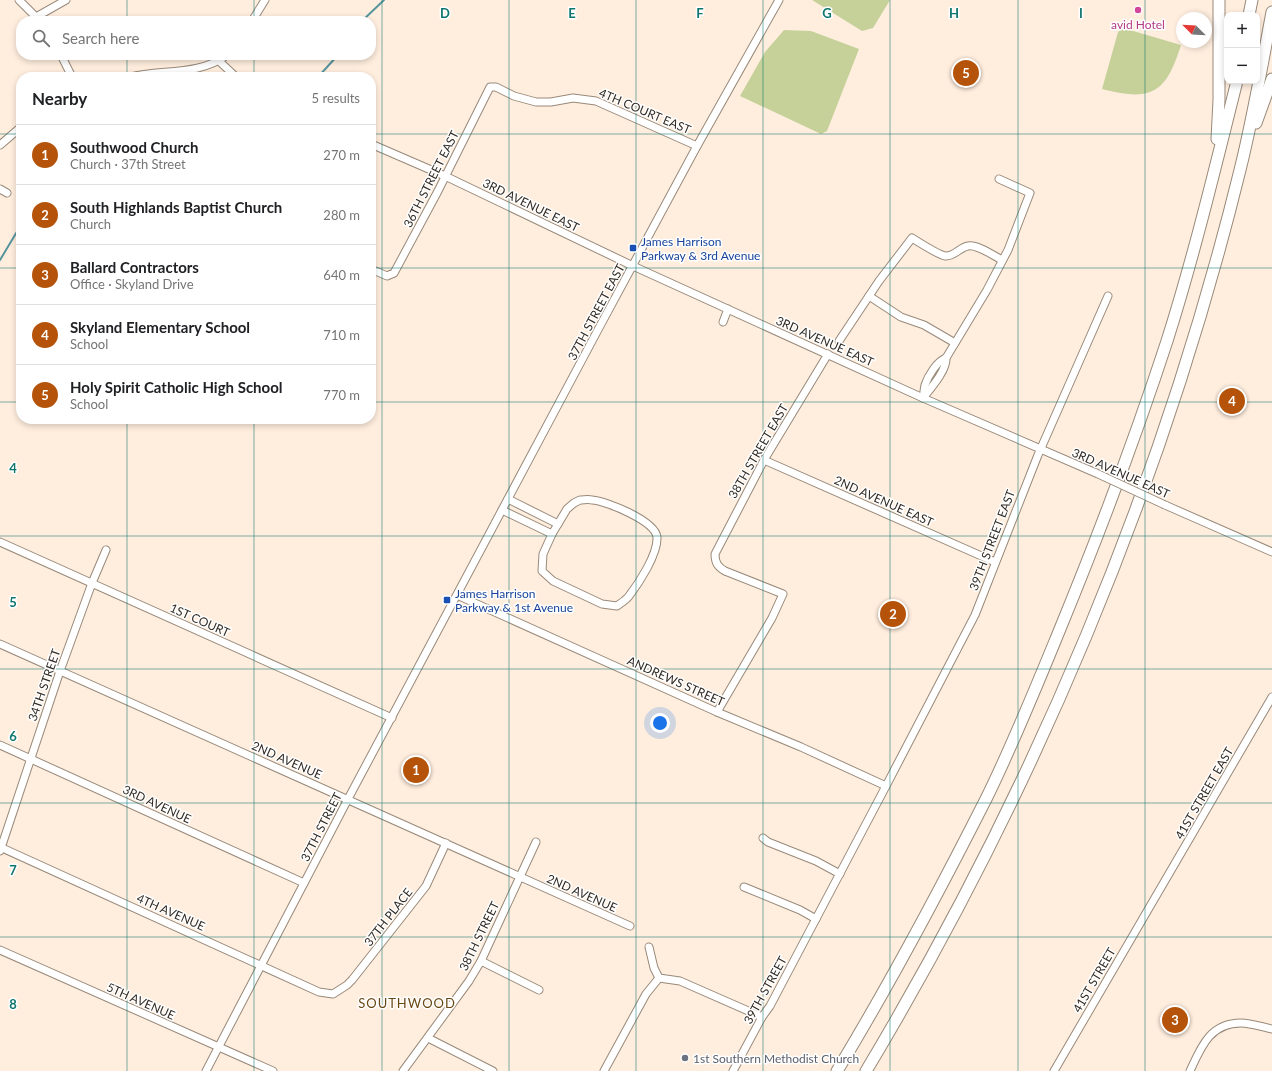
<!DOCTYPE html>
<meta charset="utf-8">
<style>
body{margin:0;font-family:Lato,sans-serif;background:#f6f6f6;color:#202124}
.controls{position:absolute;right:12px;top:12px;display:grid;overflow:hidden;border-radius:8px;box-shadow:0 2px 6px #0003}
.controls button{width:36px;height:36px;display:grid;place-items:center;padding:0;border:0;border-bottom:1px solid #e0e0e0;background:#fff;color:#202124;font:20px sans-serif}
.compass{position:absolute;left:1176px;top:12px;width:36px;height:36px;border-radius:50%;background:#fff;box-shadow:0 2px 6px #0003;rotate:294deg}
.you{position:absolute;left:660px;top:723px;width:14px;height:14px;margin:-10px;border:3px solid #fff;border-radius:50%;background:#1a73e8;box-shadow:0 0 0 6px #1a73e833}
.badge{display:grid;place-items:center;width:26px;height:26px;border-radius:50%;background:#b45309;color:#fff;font-size:13px;font-weight:700}
.pin{position:absolute;translate:-50% -50%;border:2px solid #fff;box-shadow:0 1px 4px #0006}
.list{margin:0;padding:0;list-style:none}
h2{display:flex;justify-content:space-between;align-items:center;height:52px;margin:0;padding:0 16px;font-size:17px}
h2 small{font-size:13px;font-weight:400;color:#757577}
.list li{display:grid;grid-template-columns:26px 1fr auto;gap:12px;align-items:center;box-sizing:border-box;height:60px;padding:0 16px;border-top:1px solid #e0e0e0}
.list b{display:block;font-size:15px;white-space:nowrap}
.list p{margin:0;font-size:13px;white-space:nowrap;color:#757577}
.list em{font-size:13px;font-style:normal;color:#757577}
.icon{flex:none;width:22px;height:22px;fill:none;stroke:currentColor;stroke-width:2;stroke-linecap:round;stroke-linejoin:round}
.map{position:relative;flex:none;width:1272px;height:1071px;overflow:hidden}
.search{position:absolute;background:#fff;box-shadow:0 2px 6px #0003;left:16px;top:16px;width:360px;height:44px;display:flex;align-items:center;gap:10px;box-sizing:border-box;padding:0 14px;border-radius:16px;color:#757577;font-size:15px}
.panel{position:absolute;background:#fff;box-shadow:0 2px 6px #0003;left:16px;top:72px;width:360px;height:352px;border-radius:16px}
.map>svg:first-child{display:block}
.pitch{fill:#c6d19a}
.lines{fill:none;stroke-linecap:round;stroke-linejoin:round}
.stream{stroke:#57959e;stroke-width:2}
.minor-casing{stroke:#988979;stroke-width:9}
.highway-casing{stroke:#988979;stroke-width:13}
.minor{stroke:#fff;stroke-width:7}
.highway{stroke:#fff;stroke-width:11}
.minor-bridge-casing{stroke:#988979;stroke-width:9;stroke-linecap:butt}
.minor-bridge{stroke:#fff;stroke-width:7}
.grid{fill:none;stroke:#0f766e;stroke-width:1;stroke-opacity:0.55}
.hotel-dot{fill:#d1479c;stroke:#fff;stroke-width:1.5}
.transit-dot{fill:#1a4fb4;stroke:#fff;stroke-width:1.5}
.worship-dot{fill:#6b7280;stroke:#fff;stroke-width:1.5}
.labels{text-anchor:middle;dominant-baseline:central;stroke-width:3;stroke-linejoin:round;paint-order:stroke}
.hotel-label{font-size:12px;fill:#b23c85;stroke:#fff}
.street-label{font-size:12px;fill:#312b24;stroke:#fff}
.transit-label{font-size:12px;fill:#164399;stroke:#fff;text-anchor:start}
.worship-label{font-size:12px;fill:#5b616d;stroke:#fff;text-anchor:start}
.neighbourhood-label{font-size:13px;letter-spacing:1px;fill:#6a4815;stroke:#fff}
.grid-label{font-size:13px;text-anchor:middle;font-weight:bold;fill:#0f766e;stroke:#fff;stroke-width:3;stroke-linejoin:round;paint-order:stroke}
</style>
<div class="map">
<svg width="1272" height="1071" viewBox="0 0 1272 1071">
<rect width="100%" height="100%" fill="#ffeede"/>
<g class="pitch">
<path d="M812,0H890L873,28L862,31Z"/>
<path d="M1123,28L1181,45C1166,93 1152,102 1102,89L1118,32Z"/>
<path d="M784,30L811,31L859,49L827,131L821,134L740,96L765,52Z"/>
</g>
<g class="lines">
<g class="stream">
<path d="M362,21L384,0"/>
<path d="M318,77L338,55"/>
<path d="M0,260L21,225"/>
</g>
<g class="minor-casing">
<g id="minor">
<path d="M19,0L40,21"/>
<path d="M36,17L66,0"/>
<path d="M252,21L265,0"/>
<path d="M61,55L72,77"/>
<path d="M219,61L236,77"/>
<path d="M130,77C162,69 199,76 227,55"/>
<path d="M371,144L445,176L633,266L923,398L1096,473"/>
<path d="M0,145L21,127"/>
<path d="M0,189L7,193"/>
<path d="M371,269L387,276L394,273L438,191L490,87H496L514,96L536,102H551L573,98L596,101L697,146"/>
<path d="M869,296L901,317L924,325L955,343"/>
<path d="M723,322L728,309"/>
<path d="M839,341L879,281L912,238C920,243 937,254 945,256C954,257 960,247 968,246C977,244 994,256 1002,260"/>
<path d="M923,398C924,394 924,389 925,385C928,376 937,361 946,358L987,290L1008,250L1030,193L999,179"/>
<path d="M923,398C931,388 947,370 946,358"/>
<path d="M764,460L995,562"/>
<path d="M508,499L558,524"/>
<path d="M580,500C584,500 588,499 592,500C607,501 655,521 657,537C658,554 639,583 629,596C626,600 621,603 617,606L602,604L553,581L542,571L543,554L552,534L567,509L574,503Z"/>
<path d="M1165,505L1272,552"/>
<path d="M502,510L552,534"/>
<path d="M0,542L392,718"/>
<path d="M457,595L717,712L801,747L886,786"/>
<path d="M0,644L630,926"/>
<path d="M717,712L772,618L783,594L725,571C718,567 715,563 715,554L764,460L828,354"/>
<path d="M0,745L304,883"/>
<path d="M763,838L768,842L816,861L840,874"/>
<path d="M0,847L319,992L333,994L347,985L352,980L426,886L446,843"/>
<path d="M0,851L60,671L92,583L106,550"/>
<path d="M744,887L800,910L816,919"/>
<path d="M649,947L654,968L659,978"/>
<path d="M0,950L273,1071"/>
<path d="M481,961L539,990"/>
<path d="M659,978L680,981L762,1017"/>
<path d="M428,1038L493,1071"/>
<path d="M206,1071L348,799L600,326L697,146L779,0"/>
<path d="M403,1071L469,981L481,961L536,842"/>
<path d="M604,1071L646,994L659,978"/>
<path d="M733,1071L762,1017L770,1006L886,786L975,615L1038,455L1108,296"/>
<path d="M1054,1071L1272,697"/>
<path d="M1190,1071C1201,1047 1210,1023 1241,1023C1251,1023 1262,1027 1272,1029"/>
</g>
</g>
<g class="highway-casing">
<g id="highway">
<path d="M1249,15L1252,0"/>
<path d="M1256,123L1272,79"/>
<path d="M1217,139L1219,100V0"/>
<path d="M837,1071C891,982 940,890 987,797C1014,742 1037,685 1060,629C1099,534 1135,439 1167,341C1194,256 1215,168 1237,81"/>
<path d="M866,1071C1034,791 1162,487 1240,170C1253,118 1262,65 1272,12"/>
</g>
</g>
<use href="#minor" class="minor"/>
<use href="#highway" class="highway"/>
<g class="minor-bridge-casing">
<path id="minor-bridge" d="M1096,473L1165,505"/>
</g>
<use href="#minor-bridge" class="minor-bridge"/>
</g>
<path class="grid" d="M127,0V21M254,0V21M382,0V1071M509,0V1071M636,0V1071M763,0V1071M890,0V1071M1018,0V1071M1145,0V1071M127,55V77M254,55V77M0,134H21M371,134H1272M0,268H21M371,268H1272M0,402H21M371,402H1272M127,419V1071M254,419V1071M0,536H1272M0,669H1272M0,803H1272M0,937H1272"/>
<circle class="hotel-dot" cx="1138" cy="10" r="4"/>
<g class="transit-dot">
<rect x="629" y="244" width="8" height="8" rx="2"/>
<rect x="443" y="596" width="8" height="8" rx="2"/>
</g>
<circle class="worship-dot" cx="685" cy="1058" r="4"/>
<g class="labels">
<g class="hotel-label">
<text x="1138" y="24">avid Hotel</text>
</g>
<g class="street-label">
<text transform="translate(645 111) rotate(23)">4TH COURT EAST</text>
<text transform="translate(431 179) rotate(-63)">36TH STREET EAST</text>
<text transform="translate(531 205) rotate(26)">3RD AVENUE EAST</text>
<text transform="translate(596 312) rotate(-62)">37TH STREET EAST</text>
<text transform="translate(825 341) rotate(24)">3RD AVENUE EAST</text>
<text transform="translate(758 451) rotate(-60)">38TH STREET EAST</text>
<text transform="translate(1121 473) rotate(24)">3RD AVENUE EAST</text>
<text transform="translate(884 501) rotate(24)">2ND AVENUE EAST</text>
<text transform="translate(992 540) rotate(-69)">39TH STREET EAST</text>
<text transform="translate(200 620) rotate(24)">1ST COURT</text>
<text transform="translate(676 681) rotate(24)">ANDREWS STREET</text>
<text transform="translate(44 685) rotate(-71)">34TH STREET</text>
<text transform="translate(287 760) rotate(24)">2ND AVENUE</text>
<text transform="translate(1204 793) rotate(-60)">41ST STREET EAST</text>
<text transform="translate(157 804) rotate(25)">3RD AVENUE</text>
<text transform="translate(321 827) rotate(-63)">37TH STREET</text>
<text transform="translate(582 893) rotate(24)">2ND AVENUE</text>
<text transform="translate(171 912) rotate(24)">4TH AVENUE</text>
<text transform="translate(388 917) rotate(-52)">37TH PLACE</text>
<text transform="translate(479 936) rotate(-64)">38TH STREET</text>
<text transform="translate(1094 980) rotate(-60)">41ST STREET</text>
<text transform="translate(765 990) rotate(-61)">39TH STREET</text>
<text transform="translate(141 1001) rotate(24)">5TH AVENUE</text>
</g>
<g class="transit-label">
<text x="641" y="241">James Harrison<tspan x="641" dy="14">Parkway &amp; 3rd Avenue</tspan></text>
<text x="455" y="593">James Harrison<tspan x="455" dy="14">Parkway &amp; 1st Avenue</tspan></text>
</g>
<g class="worship-label">
<text x="693" y="1058">1st Southern Methodist Church</text>
</g>
<g class="neighbourhood-label">
<text x="407" y="1003">SOUTHWOOD</text>
</g>
</g>
<g class="grid-label">
<text x="445" y="18">D</text>
<text x="572" y="18">E</text>
<text x="700" y="18">F</text>
<text x="827" y="18">G</text>
<text x="954" y="18">H</text>
<text x="1081" y="18">I</text>
<text x="13" y="473">4</text>
<text x="13" y="607">5</text>
<text x="13" y="741">6</text>
<text x="13" y="875">7</text>
<text x="13" y="1009">8</text>
</g>
</svg>
<div class="controls">
<button>+</button>
<button>−</button>
</div>
<svg class="compass" viewBox="-18 -18 36 36"><path d="M0-13l5 13h-10z" fill="#e53935"/><path d="M0 13l5-13h-10z" fill="#757577"/></svg>
<div class="you"></div>
<div class="pin badge" style="left:416px;top:770px">1</div>
<div class="pin badge" style="left:893px;top:614px">2</div>
<div class="pin badge" style="left:1175px;top:1020px">3</div>
<div class="pin badge" style="left:1232px;top:401px">4</div>
<div class="pin badge" style="left:966px;top:73px">5</div>
<div class="search"><svg class="icon" aria-label="search" viewBox="0 0 24 24"><circle cx="10" cy="10" r="6"/><path d="M15 15l6 6"/></svg>Search here</div>
<section class="panel">
<h2>Nearby<small>5 results</small></h2>
<ul class="list">
<li><span class="badge">1</span><div><b>Southwood Church</b><p>Church · 37th Street</p></div><em>270 m</em></li>
<li><span class="badge">2</span><div><b>South Highlands Baptist Church</b><p>Church</p></div><em>280 m</em></li>
<li><span class="badge">3</span><div><b>Ballard Contractors</b><p>Office · Skyland Drive</p></div><em>640 m</em></li>
<li><span class="badge">4</span><div><b>Skyland Elementary School</b><p>School</p></div><em>710 m</em></li>
<li><span class="badge">5</span><div><b>Holy Spirit Catholic High School</b><p>School</p></div><em>770 m</em></li>
</ul>
</section>
</div>
